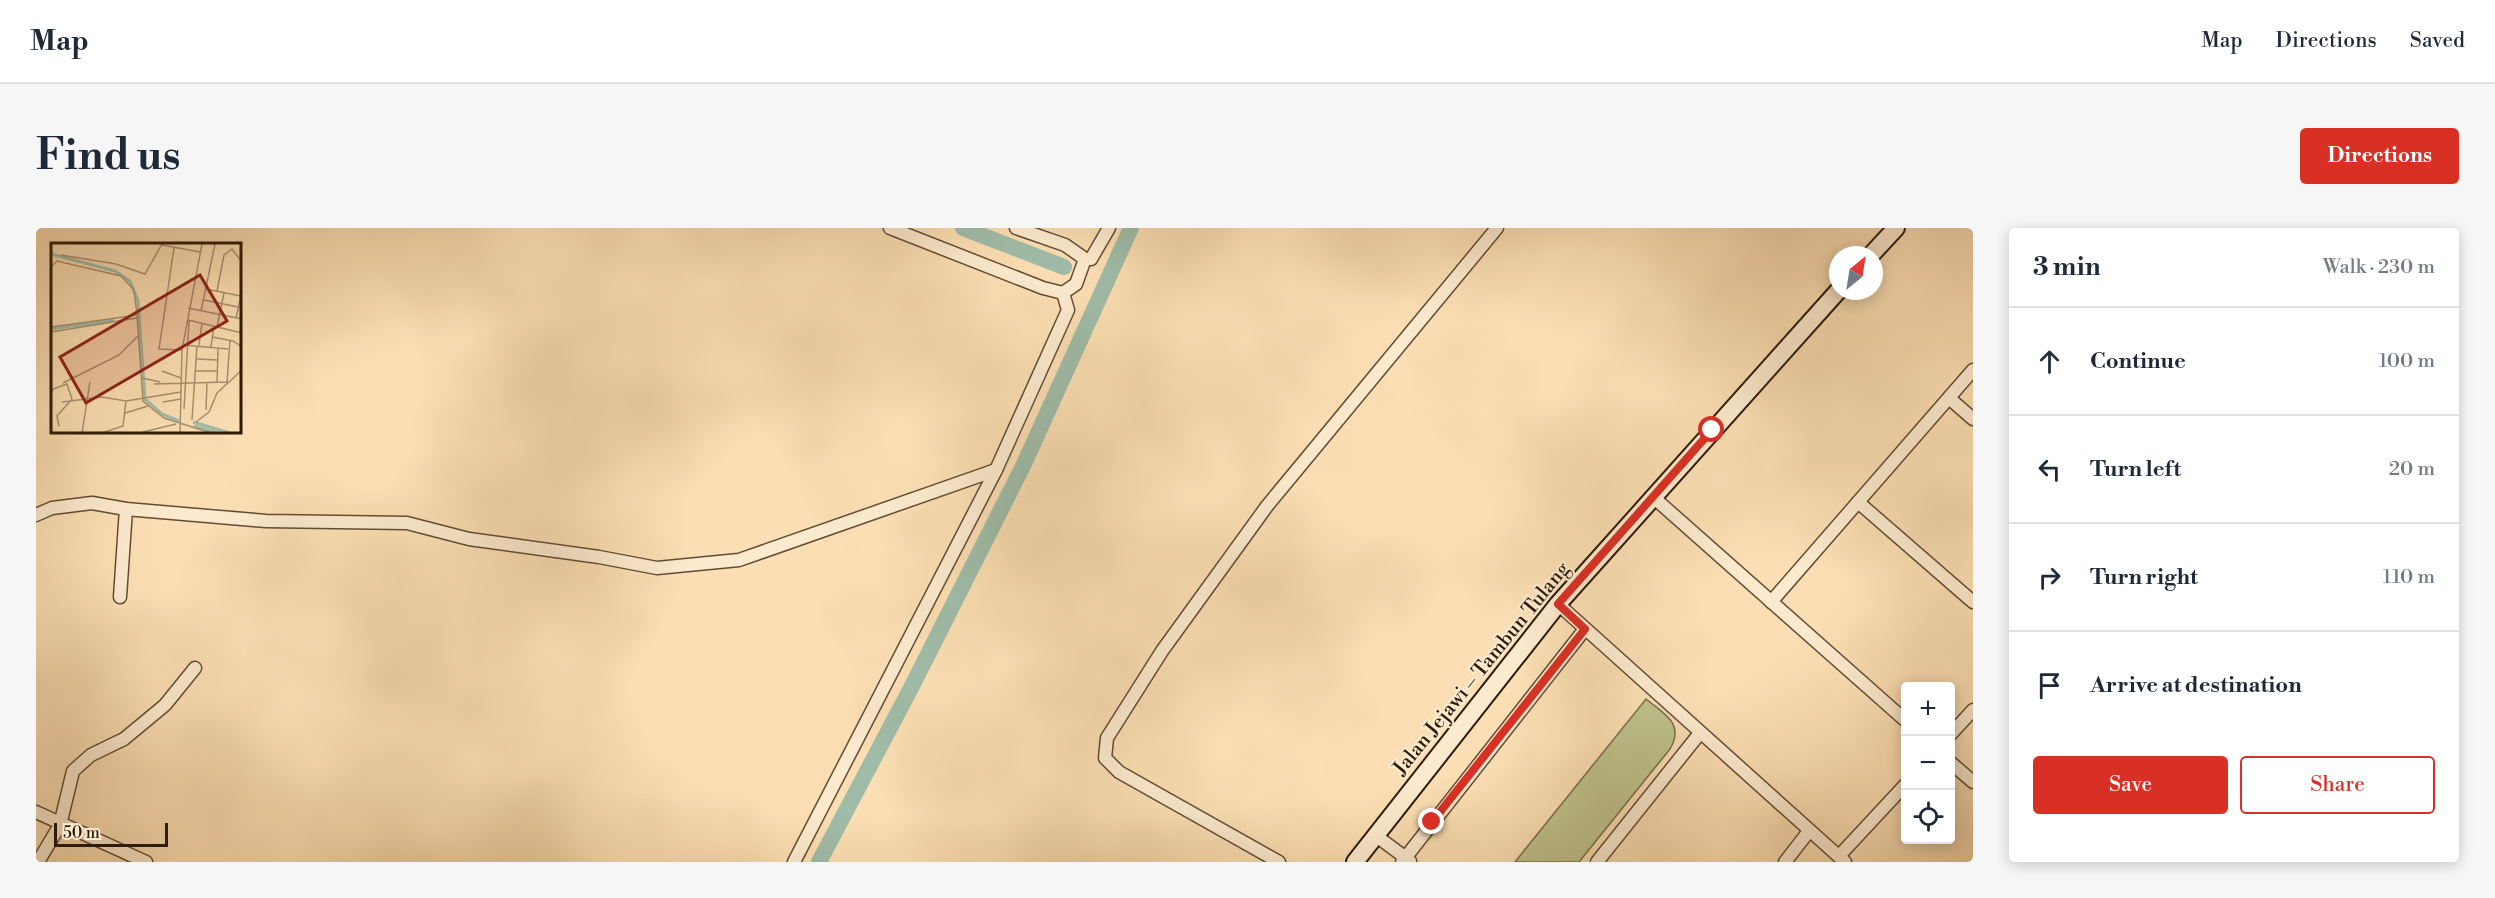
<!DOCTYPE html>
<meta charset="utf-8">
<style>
body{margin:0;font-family:"Libre Bodoni",serif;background:#f6f6f7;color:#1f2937}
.controls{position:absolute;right:18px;bottom:18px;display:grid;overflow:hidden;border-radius:6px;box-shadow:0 3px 15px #0003}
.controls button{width:54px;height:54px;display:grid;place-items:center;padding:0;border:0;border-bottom:2px solid #e0e1e3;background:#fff;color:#1f2937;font:30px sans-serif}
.compass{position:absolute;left:1793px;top:18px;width:54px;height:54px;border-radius:50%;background:#fff;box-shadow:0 3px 15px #0003;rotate:30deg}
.scale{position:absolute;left:18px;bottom:15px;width:114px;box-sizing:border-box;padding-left:6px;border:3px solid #2f1b09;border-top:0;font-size:16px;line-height:21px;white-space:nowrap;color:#2f1b09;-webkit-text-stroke:4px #fceace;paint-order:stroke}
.stop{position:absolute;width:18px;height:18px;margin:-14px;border:4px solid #d93025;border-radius:50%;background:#fff}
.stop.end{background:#d93025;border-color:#fff;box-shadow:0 2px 6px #0008}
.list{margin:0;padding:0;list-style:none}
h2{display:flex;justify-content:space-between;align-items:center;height:78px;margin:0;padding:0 24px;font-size:26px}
h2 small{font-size:20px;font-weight:400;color:#747a83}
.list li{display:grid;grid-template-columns:39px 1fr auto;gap:18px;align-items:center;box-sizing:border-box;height:108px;padding:0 24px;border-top:2px solid #e0e1e3}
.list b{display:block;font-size:22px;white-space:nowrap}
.list em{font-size:20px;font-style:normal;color:#747a83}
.actions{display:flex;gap:12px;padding:18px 24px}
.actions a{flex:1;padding:14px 0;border:2px solid #d93025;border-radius:6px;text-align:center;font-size:21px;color:#d93025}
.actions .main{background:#d93025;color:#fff}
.icon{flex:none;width:33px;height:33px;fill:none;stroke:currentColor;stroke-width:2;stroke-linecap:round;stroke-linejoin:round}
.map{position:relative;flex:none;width:1937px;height:634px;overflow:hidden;border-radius:6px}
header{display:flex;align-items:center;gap:36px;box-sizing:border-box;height:84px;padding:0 30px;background:#fff;border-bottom:2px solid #e0e1e3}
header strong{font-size:28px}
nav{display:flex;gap:33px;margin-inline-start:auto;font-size:21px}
.intro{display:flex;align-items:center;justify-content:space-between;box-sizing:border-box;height:144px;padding:0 36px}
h1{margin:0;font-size:42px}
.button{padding:15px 27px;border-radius:6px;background:#d93025;color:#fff;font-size:21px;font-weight:700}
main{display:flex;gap:36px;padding:0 36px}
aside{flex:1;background:#fff;border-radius:6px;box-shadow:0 3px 15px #0003}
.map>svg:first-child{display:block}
.green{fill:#bec18c;stroke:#766e4a;stroke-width:1.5}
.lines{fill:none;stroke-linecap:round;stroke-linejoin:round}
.canal{stroke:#9fbca9;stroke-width:16}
.street-casing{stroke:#624c34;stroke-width:15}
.secondary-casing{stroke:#2f1b09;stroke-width:20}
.street{stroke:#fceace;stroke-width:12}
.secondary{stroke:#fceace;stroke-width:16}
.route{stroke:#d93025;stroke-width:8}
.labels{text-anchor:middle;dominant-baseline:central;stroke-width:4.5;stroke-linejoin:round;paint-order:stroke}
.street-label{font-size:20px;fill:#2f1b09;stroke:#fceace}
.inset-river{fill:none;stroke:#9fbca9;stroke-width:3}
.inset-road{fill:none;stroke:#a9906f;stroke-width:1.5}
.view{fill:#8f2418;fill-opacity:0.15;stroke:#8f2418;stroke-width:3}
.inset-edge{fill:none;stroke:#2f1b09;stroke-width:3}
</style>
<header>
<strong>Map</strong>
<nav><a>Map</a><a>Directions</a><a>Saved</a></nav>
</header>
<div class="intro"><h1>Find us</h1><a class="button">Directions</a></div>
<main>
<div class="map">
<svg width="1937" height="634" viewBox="0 0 1937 634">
<rect width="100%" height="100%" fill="#fbdeb3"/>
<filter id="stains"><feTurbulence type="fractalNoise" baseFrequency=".00333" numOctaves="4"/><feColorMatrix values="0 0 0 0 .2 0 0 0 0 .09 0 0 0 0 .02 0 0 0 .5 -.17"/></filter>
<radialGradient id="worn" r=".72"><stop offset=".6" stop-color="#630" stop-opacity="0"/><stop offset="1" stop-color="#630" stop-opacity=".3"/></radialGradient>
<path class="green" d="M1610,471C1628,486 1649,495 1634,521L1543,634H1479Z"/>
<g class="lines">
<g class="canal">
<path d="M927,0L1028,39"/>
<path d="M783,634L875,460L988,236L1095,0"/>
</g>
<g class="street-casing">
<g id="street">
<path d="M854,0L1007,60L1027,65"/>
<path d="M980,0L1029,17L1049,31L1040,56L1027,65"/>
<path d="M1049,31H1055L1073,0"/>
<path d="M1913,170L1937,191"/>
<path d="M1616,268L1870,493"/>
<path d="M1822,274L1937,374"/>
<path d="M0,287L16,280L56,275L90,281L230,293L371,295L433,311L563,329L621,340L703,332L960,242"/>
<path d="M84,369L90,281"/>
<path d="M1735,374L1937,142"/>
<path d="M1522,376L1809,634"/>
<path d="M1914,507L1937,482"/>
<path d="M1914,534L1937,554"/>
<path d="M0,584L110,634"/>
<path d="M1339,607L1374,633"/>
<path d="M1803,628L1870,556"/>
<path d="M2,634L24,597L37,543L55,527L88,511L129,477L159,440"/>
<path d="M758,634L960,242L1032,82L1027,65"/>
<path d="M1243,634L1083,544L1069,530L1071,510L1126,423L1231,278L1461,0"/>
<path d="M1366,634L1549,401"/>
<path d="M1561,634L1664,505"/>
<path d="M1749,634L1773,603"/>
</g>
</g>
<g class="secondary-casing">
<g id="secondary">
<path d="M1835,27L1860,0"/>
<path d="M1319,634L1522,376L1802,63"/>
</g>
</g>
<use href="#street" class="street"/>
<use href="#secondary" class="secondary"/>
</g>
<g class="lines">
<path class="route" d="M1396,594L1549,401L1522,376L1676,202"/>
</g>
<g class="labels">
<g class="street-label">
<text transform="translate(1446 441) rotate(-51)">Jalan Jejawi – Tambun Tulang</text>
</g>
</g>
<g transform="translate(15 15)">
<rect width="190" height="190" fill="#fbdeb3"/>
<path class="inset-river" d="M0,11L64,28L79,38L87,58L94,156L111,171L128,178M0,86L63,77M142,179L179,190M143,183L167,190"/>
<path class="inset-road" d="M111,2L149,9M123,5L108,106L131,107M10,12L65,21L94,31L111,1M0,24L6,18L70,33L83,47L86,72M155,46L190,53M166,48L173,12L181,6L191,19M153,57L187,64M137,65L191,76M150,68L164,1M185,75L191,48M137,77L191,90M0,84L86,72L92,158L113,175L160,190M166,84L173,50M0,89L86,75M161,94L182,98L191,104M133,102L177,106M148,102L151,80M160,104L163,83M146,116L167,117M111,128L130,135M145,128H167M91,135L109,139M12,140L68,112L88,92M166,140L167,105M103,141L176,139L179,97M0,151L2,146L16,141L21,156L6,173L8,183M11,159L51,154L75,158L130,149M112,159L130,156M133,166L138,78M155,167L156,140M74,170L97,163M141,177L146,103M145,179L158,169L166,150L191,127M92,189L125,181M31,190L39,139M51,190L72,183L75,158M129,190L131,107L151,1"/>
<path class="view" d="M149,32L176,78L35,160L9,114Z"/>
<rect width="190" height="190" class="inset-edge"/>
</g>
<rect width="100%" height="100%" filter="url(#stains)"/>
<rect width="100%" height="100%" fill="url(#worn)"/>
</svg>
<div class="controls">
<button>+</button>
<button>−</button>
<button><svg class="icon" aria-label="locate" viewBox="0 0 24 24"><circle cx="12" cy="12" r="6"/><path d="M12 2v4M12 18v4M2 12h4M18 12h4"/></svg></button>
</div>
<svg class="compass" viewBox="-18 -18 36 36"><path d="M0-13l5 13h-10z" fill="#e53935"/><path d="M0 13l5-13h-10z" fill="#747a83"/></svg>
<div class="scale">50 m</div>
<div class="stop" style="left:1676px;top:202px"></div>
<div class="stop end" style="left:1396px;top:594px"></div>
</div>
<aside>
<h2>3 min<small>Walk · 230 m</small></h2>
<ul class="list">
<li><svg class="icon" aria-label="ahead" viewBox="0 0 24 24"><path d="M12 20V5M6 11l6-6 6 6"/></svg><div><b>Continue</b></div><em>100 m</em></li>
<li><svg class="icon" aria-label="left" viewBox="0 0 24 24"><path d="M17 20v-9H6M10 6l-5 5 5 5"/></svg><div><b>Turn left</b></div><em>20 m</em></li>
<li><svg class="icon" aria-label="right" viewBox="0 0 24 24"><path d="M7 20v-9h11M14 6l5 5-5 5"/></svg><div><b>Turn right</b></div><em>110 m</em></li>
<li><svg class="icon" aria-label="arrive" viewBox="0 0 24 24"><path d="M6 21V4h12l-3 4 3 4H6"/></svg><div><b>Arrive at destination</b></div></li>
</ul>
<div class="actions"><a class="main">Save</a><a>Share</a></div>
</aside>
</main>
